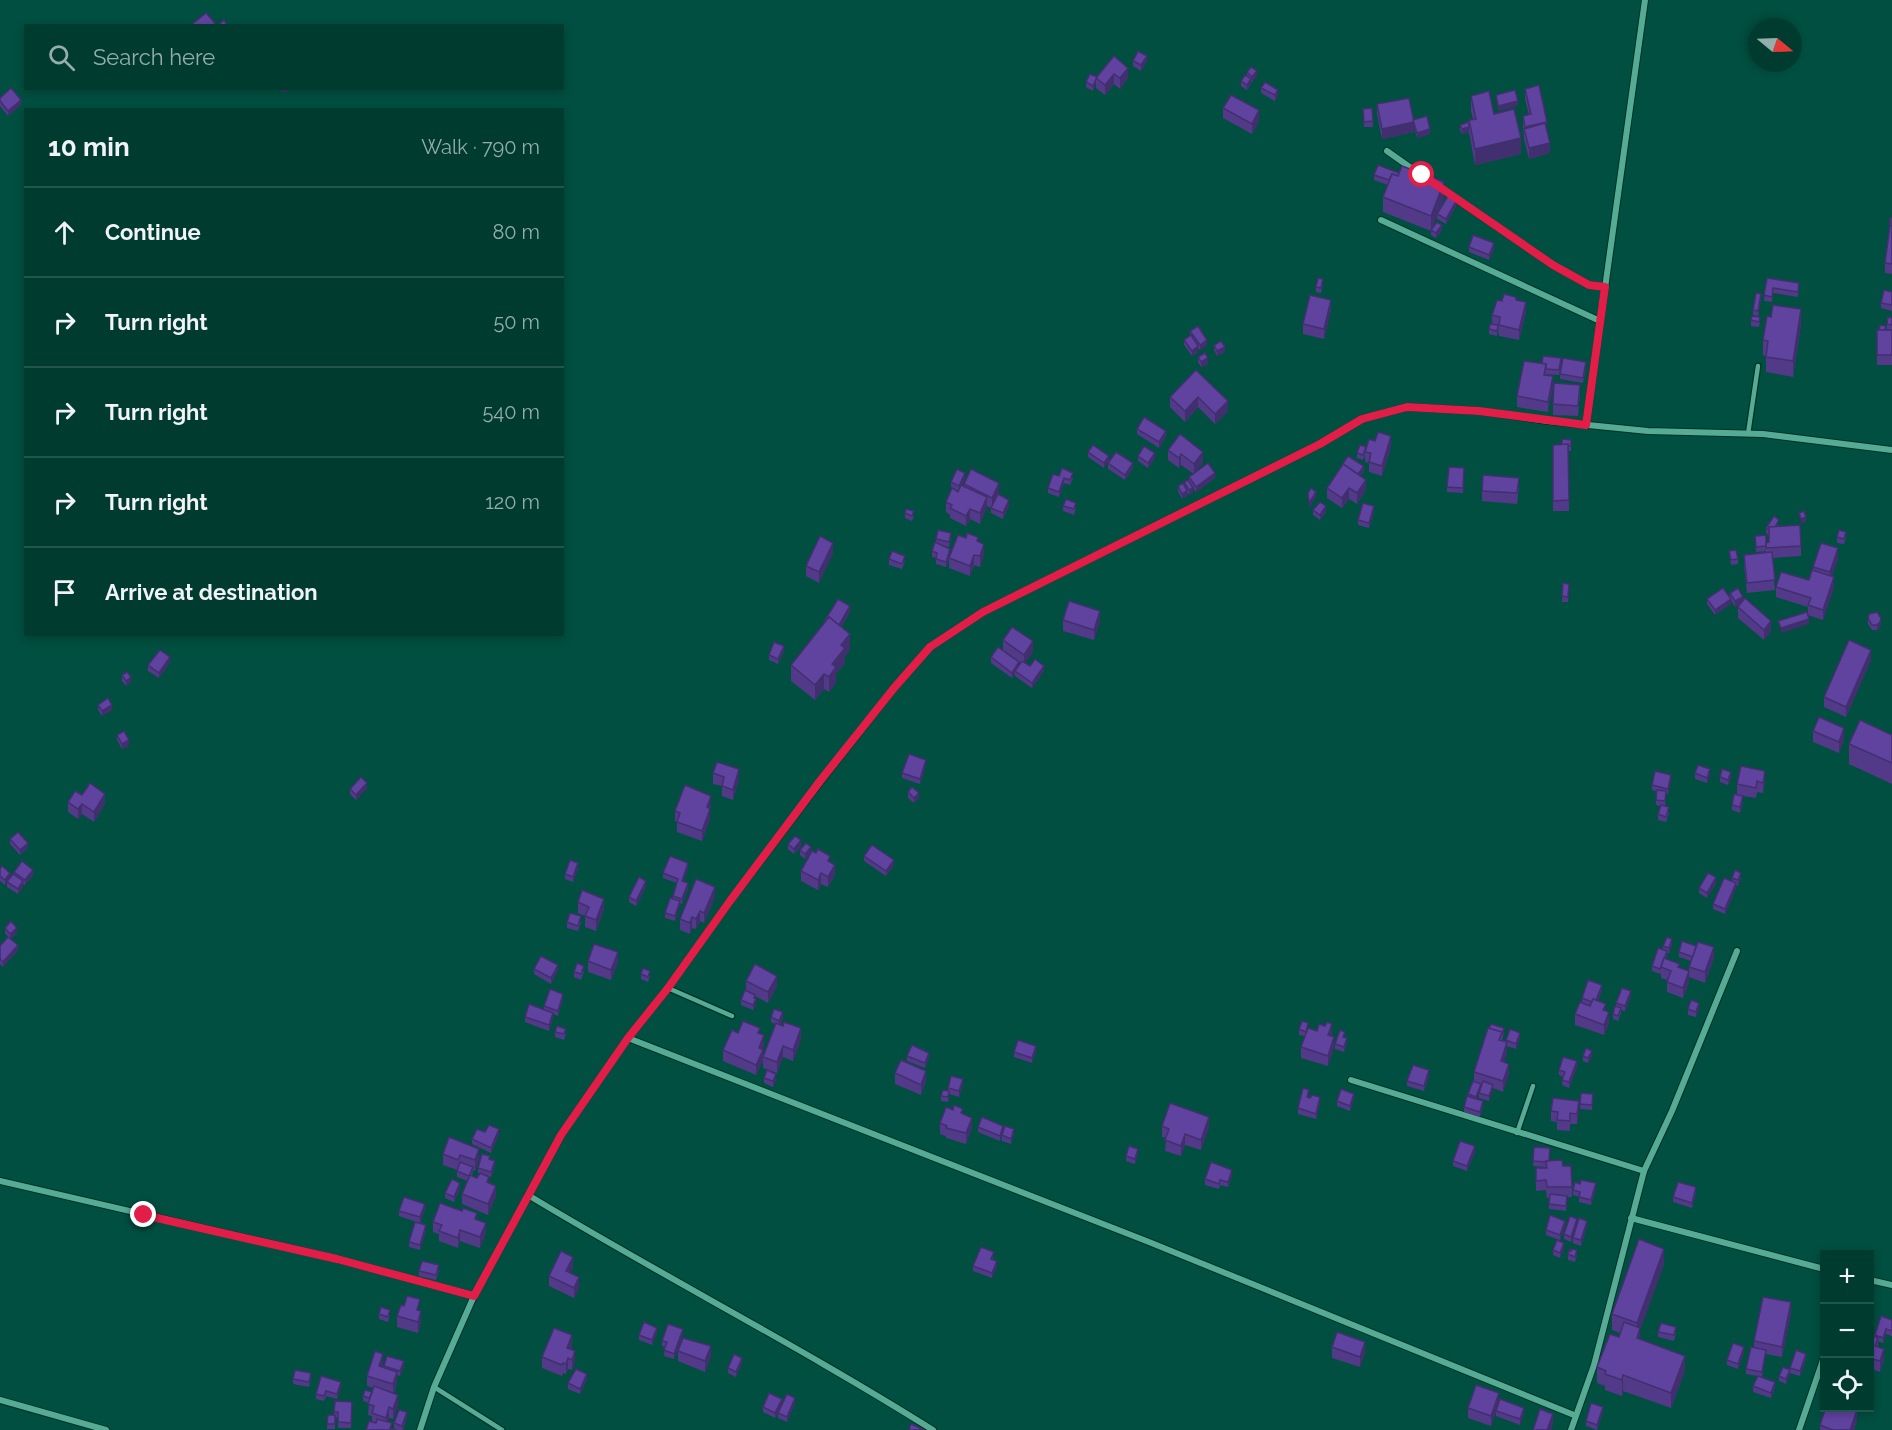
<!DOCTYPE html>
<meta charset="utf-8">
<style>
body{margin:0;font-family:Raleway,sans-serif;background:#0e463c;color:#f1f3f6}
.controls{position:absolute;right:18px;bottom:18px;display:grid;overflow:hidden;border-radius:0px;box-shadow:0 3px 9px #0003}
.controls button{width:54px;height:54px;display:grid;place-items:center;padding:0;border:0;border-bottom:2px solid #22554c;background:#003b30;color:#f1f3f6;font:30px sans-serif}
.compass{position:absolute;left:1748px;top:18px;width:54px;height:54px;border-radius:50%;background:#003b30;box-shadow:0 3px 9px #0003;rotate:109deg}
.stop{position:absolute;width:18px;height:18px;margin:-14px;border:4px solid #e11d48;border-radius:50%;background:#fff}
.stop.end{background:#e11d48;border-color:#fff;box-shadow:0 2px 6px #0008}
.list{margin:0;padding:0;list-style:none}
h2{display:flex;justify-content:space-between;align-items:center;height:78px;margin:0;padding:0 24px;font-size:26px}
h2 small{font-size:20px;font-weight:400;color:#95adab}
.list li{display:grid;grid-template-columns:39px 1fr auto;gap:18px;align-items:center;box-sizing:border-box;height:90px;padding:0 24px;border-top:2px solid #22554c}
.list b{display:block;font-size:22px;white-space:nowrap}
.list em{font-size:20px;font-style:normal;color:#95adab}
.icon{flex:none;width:33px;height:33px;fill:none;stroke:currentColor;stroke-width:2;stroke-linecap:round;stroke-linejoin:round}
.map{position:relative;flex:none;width:1892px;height:1430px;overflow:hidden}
.search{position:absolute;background:#003b30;box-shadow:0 3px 9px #0003;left:24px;top:24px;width:540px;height:66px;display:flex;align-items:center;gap:15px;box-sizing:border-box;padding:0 21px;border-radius:0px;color:#95adab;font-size:22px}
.panel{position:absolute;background:#003b30;box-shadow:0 3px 9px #0003;left:24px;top:108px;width:540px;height:528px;border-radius:0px}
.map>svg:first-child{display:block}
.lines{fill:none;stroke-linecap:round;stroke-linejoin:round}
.service-casing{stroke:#003227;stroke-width:7}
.minor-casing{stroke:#003227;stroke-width:8}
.service{stroke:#55ab94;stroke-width:4.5}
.minor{stroke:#55ab94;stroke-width:6}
.wall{fill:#523a89}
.shaded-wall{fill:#422f6f}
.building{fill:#5f439f;stroke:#422f6f;stroke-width:1.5}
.route{stroke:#e11d48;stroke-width:8}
</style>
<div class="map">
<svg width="1892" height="1430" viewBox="0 0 1892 1430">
<rect width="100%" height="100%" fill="#004f40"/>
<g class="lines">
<g class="service-casing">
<g id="service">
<path d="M1748,434L1758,366"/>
<path d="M668,988L732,1016"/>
<path d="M1517,1133L1533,1086"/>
<path d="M434,1387L502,1430"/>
</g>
</g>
<g class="minor-casing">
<g id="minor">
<path d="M1387,151L1421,175"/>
<path d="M1439,187L1553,265L1589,285L1605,287"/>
<path d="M1381,220L1600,321"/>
<path d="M1586,425L1645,0"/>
<path d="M628,1038L1149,1242L1574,1415"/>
<path d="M1351,1080L1644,1171"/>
<path d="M0,1181L337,1259L474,1296"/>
<path d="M528,1195C662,1276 801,1347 933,1430"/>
<path d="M1631,1218L1824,1269"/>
<path d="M1870,1280L1892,1285"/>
<path d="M0,1400L106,1430"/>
<path d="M420,1430L434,1387L474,1296L561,1135L628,1038L668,988L730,901L821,781L894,688L930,647L983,612L1320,444L1362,419L1407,407L1479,411L1548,421L1648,431L1763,434L1892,450"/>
<path d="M1571,1430L1594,1365L1644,1171L1672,1111L1737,951"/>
<path d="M1799,1430L1824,1357"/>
</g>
</g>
<use href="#service" class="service"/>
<use href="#minor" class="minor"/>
</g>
<g class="wall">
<path d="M1114,56L1128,78L1120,89L1114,84L1105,95L1096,88V83L1093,91L1086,87V82L1097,78Z"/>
<path d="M1133,61H1147L1141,71L1133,66Z"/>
<path d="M1247,72L1257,76L1252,82L1251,81V84L1247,90L1241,86V81L1247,76Z"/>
<path d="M1261,88L1278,95L1275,101L1261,93Z"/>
<path d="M1525,89L1547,131L1550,153L1529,159L1524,139L1523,126V116L1529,115L1525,99Z"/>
<path d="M1471,96L1494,114L1521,154L1475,165L1469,132L1462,134L1460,130V125L1473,119L1471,111Z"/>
<path d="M0,98L21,105L8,116L0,106Z"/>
<path d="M1377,104L1413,121L1430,134L1417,138L1414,126V132L1382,139L1377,114Z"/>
<path d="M1223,108L1259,121L1252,134L1223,118Z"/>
<path d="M1372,108L1373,127H1364L1363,109Z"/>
<path d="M1374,175L1444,197L1439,211L1456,206L1446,224L1437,219V215L1432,229L1442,230L1436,238L1431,235V230V231L1383,212V197L1388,185L1374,180Z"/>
<path d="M1892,218V274L1885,273V263Z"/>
<path d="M1469,247L1494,249L1489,260L1469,252Z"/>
<path d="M1767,278L1799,288L1798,297L1773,293L1772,302L1764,301Z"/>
<path d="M1323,285L1321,293L1316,292V287Z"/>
<path d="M1892,292V311L1881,308V303Z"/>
<path d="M1761,299L1758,316L1753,315V310Z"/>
<path d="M1516,300L1526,312L1519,340L1499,336L1498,327L1497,336L1489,334V329L1492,324V315L1502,301Z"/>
<path d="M1331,310L1324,339L1303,334V324Z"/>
<path d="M1892,318V330L1887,329V324Z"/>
<path d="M1751,320L1760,322L1759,327L1751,326Z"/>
<path d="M1801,325L1793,377L1766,372V356L1763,355V340Z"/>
<rect x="1877" y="330" width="15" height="35"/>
<path d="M1190,331L1207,345L1200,350L1198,348V352L1192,356L1184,345V340L1190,335Z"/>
<path d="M1214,345L1225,352L1217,356L1214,350Z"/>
<path d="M1198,357L1208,364L1201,367L1198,362Z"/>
<path d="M1561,363L1559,375L1546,374L1553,386L1548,412L1517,407V396L1542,364Z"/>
<path d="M1586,367L1583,383L1560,379V374Z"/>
<path d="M1196,370L1228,411L1215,424L1198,407L1185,422L1170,407V397Z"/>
<path d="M1580,395L1578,416L1553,415V404Z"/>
<path d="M1137,429L1166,436L1159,448L1137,434Z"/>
<path d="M1571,440V451H1568L1569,511H1553V445H1562Z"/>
<path d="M1366,447H1391L1382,476L1369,472V463L1365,462V454L1363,460L1357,458V453Z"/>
<path d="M1168,450L1203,462L1195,473L1215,478L1196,492L1192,486L1193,493L1189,495L1187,492V496L1182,499L1178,491V486L1184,485V482H1189V477L1194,474L1181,465L1179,468L1168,460Z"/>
<path d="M1088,452L1109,456L1104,468L1088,457Z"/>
<path d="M1138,456L1155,458L1148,468L1138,461Z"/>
<path d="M1108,463L1133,468L1125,480L1108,469Z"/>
<path d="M1364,471L1360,476L1366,490L1357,504L1349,499L1342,508L1327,498V488Z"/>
<path d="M1464,474L1463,493L1447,492V487Z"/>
<path d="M1059,476L1073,478L1070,485L1064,483L1059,497L1048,493V488Z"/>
<path d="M965,478L962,485L964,486V484L999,493L998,495L1009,505L1003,519L991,513V508L987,506L980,524L970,519L966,526L950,518V515L946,512V502L959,491L951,487V482Z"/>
<path d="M1519,488L1517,504L1482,501V491Z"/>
<path d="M1063,506L1076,508L1074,515L1063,511Z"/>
<path d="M1313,510L1326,512L1320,520L1313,515Z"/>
<path d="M1374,512L1369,528L1358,525V520Z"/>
<path d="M905,513L914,516L912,521L905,518Z"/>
<path d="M1779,525V526L1801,546V556L1772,558L1775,590L1747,593L1744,565V555L1766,552V551L1756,552L1755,536L1767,543L1769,542V535L1766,533V528Z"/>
<path d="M1837,537H1846L1844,544L1837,543Z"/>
<path d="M951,538L949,547L942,546L950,555L946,567L936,564V558L932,557V551L936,543V539Z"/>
<path d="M978,541L984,554L980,567L974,565L970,576L949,568V558Z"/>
<path d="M1729,551L1738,559V564L1731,565Z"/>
<path d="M833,553L819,583L806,576V566Z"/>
<path d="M1838,558L1832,576L1834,587L1823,620L1808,615V607L1776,597V587L1809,580L1813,570V567Z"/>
<path d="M889,559L905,561L902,569L889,565Z"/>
<path d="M1563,583L1569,584L1568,602H1562Z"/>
<path d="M1730,593L1743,601L1771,631L1764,640L1738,618V607L1741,603L1735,607L1731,600V604L1715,615L1707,604V599L1730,597Z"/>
<path d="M850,612L841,627L850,650L845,656V663L836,674V683L829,692L824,689L815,700L791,681V665L825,623V620Z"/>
<path d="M1868,618L1881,623L1880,627L1877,630H1872L1868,624Z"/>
<path d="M1063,620L1100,621L1094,640L1063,631Z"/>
<path d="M1003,640L1033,652L1025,663L1030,666L1044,671L1032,688L1015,676V673L1012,678L991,663V657L1019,666L1021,663L1003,650Z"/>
<path d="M784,651L778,664L769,660V655Z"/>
<path d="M1871,660L1846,717L1824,707V697Z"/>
<path d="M170,662L159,678L148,671V665Z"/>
<path d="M122,675L131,682L126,686L122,681Z"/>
<path d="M98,705L112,710L102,716L98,710Z"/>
<path d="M1813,731L1844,739L1839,753L1813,742Z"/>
<path d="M117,735L129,746L122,749L117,740Z"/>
<path d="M1892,735V784L1849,764V744Z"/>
<path d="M926,765L920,784L902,778V773Z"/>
<path d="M1741,766L1765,782L1763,793L1757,792L1756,798L1737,795V784Z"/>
<path d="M713,773L739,779L733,800L722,796V786L713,784Z"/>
<path d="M1695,773L1710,774L1707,783L1695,779Z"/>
<path d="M1720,777H1731L1728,785L1720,782Z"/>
<path d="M1671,780L1668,794L1666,793L1665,806L1669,813L1666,822L1658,820V814L1661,806L1656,805V791L1652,790V785Z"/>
<path d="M367,788L356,800L350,794V789Z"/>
<path d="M908,792L919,798L914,803L908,798Z"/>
<path d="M82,795L105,804L94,822L82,814L78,819L68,812V802Z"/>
<path d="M1743,802L1740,813L1732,810V805Z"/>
<path d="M711,806L710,809V819L702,841L677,832V822L675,821V811Z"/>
<path d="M10,839L28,848L20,855L10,844Z"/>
<path d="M788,844L801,846L794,854L788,849Z"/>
<path d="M800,850L811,852L830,862L835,875L828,887L821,884L818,890L801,881V871L810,853L805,859L800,855Z"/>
<path d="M864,856L894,865L886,876L864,861Z"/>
<path d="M688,868L683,881L688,888L682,904L680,903L675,921L665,918V913L673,899V896L677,883L663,878V873Z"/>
<path d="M0,869L10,878L5,885L0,881Z"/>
<path d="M578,869L573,882L565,879V874Z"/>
<path d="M14,872L33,875L25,885L23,884V887L18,894L7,887V882L14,875Z"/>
<path d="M1732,878H1741L1738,886L1736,885V888L1725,914L1713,909V904L1732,881Z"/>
<path d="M1716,883L1707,898L1699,893V888Z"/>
<path d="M646,886L636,906L629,902V897Z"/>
<path d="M715,897L704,923L700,921L696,929L692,928L690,934L680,930V919Z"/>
<path d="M578,902L604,909L596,931L585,927V916L578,913Z"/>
<path d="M567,922H581L578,931L567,928Z"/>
<path d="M5,928L17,933L10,939L18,950L3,967L0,964V946L9,938L5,933Z"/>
<path d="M1672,945L1669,953H1667L1666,959L1680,968L1689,982L1683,998L1667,992V980L1661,978V972L1660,974L1652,971V966L1663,950V946Z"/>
<path d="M1679,952L1714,958L1705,983L1689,977V967L1691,961L1679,957Z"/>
<path d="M588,961L618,962L611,980L588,972Z"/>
<path d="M534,969L558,970L551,984L534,974Z"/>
<path d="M584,971L581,980L574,977V972Z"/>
<path d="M641,974L650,976L648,982L641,979Z"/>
<path d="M746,981L777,986L768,1003L755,996L756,1004L753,1010L741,1005V1000L746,991Z"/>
<path d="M1602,990L1598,1001L1606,1011L1609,1023L1604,1035L1575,1025V1014L1582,1003V998Z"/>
<path d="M1631,996L1625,1011L1621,1010V1013L1618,1021L1613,1019V1014L1616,1006V1003Z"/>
<path d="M563,999L558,1016L553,1014V1018L549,1031L525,1022V1017L544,1010V1006Z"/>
<path d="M1699,1008L1696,1017L1688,1015V1009Z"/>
<path d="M771,1017L783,1018L780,1025L801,1039L793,1061L783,1057L777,1073L763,1068V1057L775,1024L771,1022Z"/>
<path d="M1308,1028L1332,1035L1334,1047L1328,1066L1301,1058V1047L1305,1036L1299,1035V1029Z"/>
<path d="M1489,1029L1504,1033L1502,1040L1506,1042V1040L1520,1038L1516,1049L1507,1046V1053L1504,1062L1509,1074L1503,1092L1493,1088L1489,1101L1479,1098V1094L1477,1099L1483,1106L1480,1117L1464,1112V1107L1474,1081V1072Z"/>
<path d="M555,1032L566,1034L564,1040L555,1037Z"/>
<path d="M738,1033L764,1046L762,1049L763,1060L756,1075L723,1061V1050Z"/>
<path d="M1345,1038L1347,1043L1344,1052L1335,1049V1044Z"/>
<path d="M1036,1051L1032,1063L1014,1057V1052Z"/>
<path d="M907,1056L929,1058L925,1068L907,1061Z"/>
<path d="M1583,1056H1592L1588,1063L1583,1061Z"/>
<path d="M1577,1067L1569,1088L1562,1085L1563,1077L1559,1075V1070Z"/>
<path d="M895,1073L926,1081L921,1095L895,1084Z"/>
<path d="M1429,1076L1424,1091L1407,1086V1081Z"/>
<path d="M764,1078L776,1079L773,1087L764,1083Z"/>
<path d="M963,1084L959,1097L949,1094L948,1102L941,1101V1096L948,1091V1088Z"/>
<path d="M1581,1093L1593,1094L1592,1110L1580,1109Z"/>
<path d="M1309,1095L1308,1097L1320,1102L1316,1119L1298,1114V1108Z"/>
<path d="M1354,1099L1350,1111L1337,1106V1101Z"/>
<path d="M1551,1111H1579L1577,1124H1570V1131L1557,1130V1122L1551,1121Z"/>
<path d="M963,1114L972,1128L966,1144L946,1138V1136L940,1134V1123Z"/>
<path d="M1162,1126L1209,1127L1201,1150L1185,1145L1181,1156L1165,1151L1166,1138L1162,1137Z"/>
<path d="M978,1127L1003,1131L1014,1134L1011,1144L1002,1141V1135L1000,1141L978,1132Z"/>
<path d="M485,1132L499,1134L491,1153L472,1144V1139Z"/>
<path d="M449,1137L479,1159L475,1171L473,1170L472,1176L477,1178L479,1173H478V1168L490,1159L495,1166L491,1177L485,1175L496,1196L488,1215L462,1204V1194L468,1181L457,1177V1170L443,1165V1154Z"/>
<path d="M1534,1147L1550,1161L1563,1166H1571L1572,1197H1567L1566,1211L1549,1209V1198H1547L1546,1190L1536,1191V1168L1547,1167L1533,1166Z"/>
<path d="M1475,1152L1467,1171L1453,1166V1161Z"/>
<path d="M1138,1154L1135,1164L1126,1161V1156Z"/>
<path d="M1232,1175L1228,1187L1220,1185L1219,1189L1205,1185V1179Z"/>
<path d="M1580,1184L1596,1188L1591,1205L1579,1202V1197L1573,1195V1190Z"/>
<path d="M460,1188L454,1202L445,1198V1193Z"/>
<path d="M1696,1192L1692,1208L1673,1202V1197Z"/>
<path d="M425,1209L420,1223L399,1216V1211Z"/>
<path d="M477,1220L486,1233L480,1248L460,1241L458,1248L439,1241V1234L433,1232V1222Z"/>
<path d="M1577,1224L1571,1242L1564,1239V1234Z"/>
<path d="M1565,1226L1560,1240L1546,1235V1230Z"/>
<path d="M1587,1226L1581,1246L1573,1243V1238Z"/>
<path d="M426,1230L420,1250L409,1247V1242Z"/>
<path d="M1651,1244L1664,1264L1640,1330V1339L1685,1371L1671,1408L1623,1391L1622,1396L1605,1390V1386L1597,1383V1367L1619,1337L1620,1333L1612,1330V1314Z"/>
<path d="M1564,1248L1560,1258L1553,1255V1250Z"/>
<path d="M1568,1254L1577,1255L1575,1262L1568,1260Z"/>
<path d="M994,1257L992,1260L997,1266L992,1278L973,1271V1266Z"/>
<path d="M573,1268L570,1273L579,1288L574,1298L549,1286V1276Z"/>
<path d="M439,1270L436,1280L419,1276V1271Z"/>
<path d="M420,1310L421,1321L418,1333L397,1327V1316Z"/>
<path d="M1791,1313L1782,1357L1766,1354L1762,1377L1775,1387L1771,1398L1753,1392V1386L1758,1376L1746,1374V1369L1754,1347V1341Z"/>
<path d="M379,1314L390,1315L388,1322L379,1319Z"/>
<path d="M1892,1320V1336L1886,1334L1883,1343L1878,1341V1347L1884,1360L1880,1372L1869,1368V1335L1875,1337V1335Z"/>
<path d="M1658,1332H1676L1674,1341L1658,1337Z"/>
<path d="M657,1333L652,1345L639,1340V1335Z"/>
<path d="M683,1334L674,1359L664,1356L665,1347L662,1346V1341Z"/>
<path d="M572,1346L571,1349L575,1361L572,1370L568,1369L566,1374L563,1373L562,1376L542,1368V1357Z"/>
<path d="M1332,1347L1365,1352L1360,1367L1332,1358Z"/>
<path d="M678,1351L711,1356L705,1372L678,1361Z"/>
<path d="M1744,1352L1738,1369L1727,1365V1360Z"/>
<path d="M1806,1359L1800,1376L1790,1373L1786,1384L1779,1381V1376L1790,1369V1368Z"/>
<path d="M742,1363L736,1377L728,1373V1368Z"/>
<path d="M383,1364L382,1367L384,1368V1366H404L400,1376L397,1375V1382L394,1393L398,1405L393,1419L389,1418L388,1422L392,1429L372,1422V1416L368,1415L369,1403L363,1401V1396L372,1394L374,1388L367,1386V1376Z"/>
<path d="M311,1378L309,1387L293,1384V1379Z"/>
<path d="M587,1379L580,1394L568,1389V1383Z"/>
<path d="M341,1387L337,1399L326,1396L324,1401L316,1399V1394Z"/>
<path d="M335,1401L352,1402L351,1428H338V1418L335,1417V1429H327L328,1415H334Z"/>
<path d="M795,1403L787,1422L778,1418V1413Z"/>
<path d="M1499,1403L1524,1413L1520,1425L1496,1416V1411L1491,1426L1468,1418V1408Z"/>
<path d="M782,1405L775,1418L763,1412V1407Z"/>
<path d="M1603,1412L1597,1430L1586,1426V1421Z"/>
<path d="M407,1417L403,1430H398L394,1429V1423Z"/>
<path d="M1857,1420L1854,1430H1820V1425Z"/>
</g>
<g class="shaded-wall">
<path d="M1147,56V61L1141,71V65Z"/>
<path d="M1128,68V78L1120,89V78Z"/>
<path d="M1257,71V76L1252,82V77Z"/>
<path d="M1114,74V84L1105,95V85Z"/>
<path d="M1096,78V83L1093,91V86Z"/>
<path d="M1251,79V84L1247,90V85Z"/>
<path d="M281,88H297L281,93Z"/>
<path d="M1278,90V95L1275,101V95Z"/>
<path d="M21,100V105L8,116V111Z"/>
<path d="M1518,101V106L1498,111V106Z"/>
<path d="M1259,110V121L1252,134V124Z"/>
<path d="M1414,122V132L1382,139V129Z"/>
<path d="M1547,122V132L1525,133V127Z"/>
<path d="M1469,127V132L1462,134V129Z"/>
<path d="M1430,129V134L1417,138V133Z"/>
<path d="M1521,138V154L1475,165V149Z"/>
<path d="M1550,143V153L1529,159V148Z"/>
<path d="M1444,182V197L1431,231V216Z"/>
<path d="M1456,201V206L1446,224V219Z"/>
<path d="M1442,225V230L1436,238V233Z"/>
<path d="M1494,243V249L1489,260V255Z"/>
<path d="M1331,300V310L1324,339V329Z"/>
<path d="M1526,302V312L1519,340V330Z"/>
<path d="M1801,309V325L1793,377V361Z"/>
<path d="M1207,340V345L1200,350V345Z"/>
<path d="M1198,346V352L1192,356V351Z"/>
<path d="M1225,347V352L1217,356V351Z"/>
<path d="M1208,358V364L1201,367V362Z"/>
<path d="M1553,376V386L1548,412V402Z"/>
<path d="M1198,397V407L1185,422V411Z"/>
<path d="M1228,401V411L1215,424V414Z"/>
<path d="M1166,431V436L1159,448V442Z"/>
<path d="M1391,436V447L1382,476V466Z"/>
<path d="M1203,452V462L1194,474V464Z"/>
<path d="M1155,453V458L1148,468V463Z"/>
<path d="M1181,454V465L1179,468V458Z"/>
<path d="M1109,456V461L1104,468V463Z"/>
<path d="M1133,463V468L1125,480V475Z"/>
<path d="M1364,466V471L1357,480V475Z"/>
<path d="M965,473V478L959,491V486Z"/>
<path d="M1215,473V478L1196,492V487Z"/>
<path d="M1064,478V483L1059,497V492Z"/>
<path d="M1366,480V490L1357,504V493Z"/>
<path d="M999,483V493L992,509V498Z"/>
<path d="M1193,488V493L1189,495V490Z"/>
<path d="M1349,488V499L1342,508V498Z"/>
<path d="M1187,491V496L1182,499V494Z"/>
<path d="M1316,492V497L1309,508V503Z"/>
<path d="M987,497V508L980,524V513Z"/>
<path d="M1009,500V505L1003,519V513Z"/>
<path d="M1326,506V512L1320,520V515Z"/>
<path d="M1374,506V512L1369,528V523Z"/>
<path d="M970,509V519L966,526V516Z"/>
<path d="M1806,517V522L1801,524V519Z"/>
<path d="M833,543V553L819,583V572Z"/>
<path d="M984,544V554L980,567V556Z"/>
<path d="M1838,548V558L1830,583V572Z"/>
<path d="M950,549V555L946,567V562Z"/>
<path d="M974,555V565L970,576V566Z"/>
<path d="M1834,577V587L1823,620V610Z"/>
<path d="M1743,597V602L1735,607V601Z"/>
<path d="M1731,599V604L1715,615V610Z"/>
<path d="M850,606V612L837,633V627Z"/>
<path d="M1100,611V621L1094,640V630Z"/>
<path d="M1881,618L1880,627L1877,630V625Z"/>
<path d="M1809,619V624L1781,633V628Z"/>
<path d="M1771,621V631L1764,640V630Z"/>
<path d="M850,634V650L845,656V663L836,674V683L829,692V677L832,664L841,645Z"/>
<path d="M1033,641V652L1024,665V655Z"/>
<path d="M784,646V651L778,664V659Z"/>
<path d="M1871,650V660L1846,717V707Z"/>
<path d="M170,657V662L159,678V673Z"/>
<path d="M1019,662V667L1015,671V673L1012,678V673Z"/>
<path d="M1044,666V671L1032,688V683Z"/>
<path d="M824,674V689L815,700V685Z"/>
<path d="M131,677V682L126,686V681Z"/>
<path d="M112,705V710L102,716V711Z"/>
<path d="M1844,728V739L1839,753V742Z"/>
<path d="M129,740V746L122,749V744Z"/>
<path d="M926,760V765L920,784V779Z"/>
<path d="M739,769V779L733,800V790Z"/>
<path d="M1710,769V774L1707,783V778Z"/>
<path d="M1765,771V782L1763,793V783Z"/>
<path d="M1731,772V777L1728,785V780Z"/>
<path d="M1671,775V780L1668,794V789Z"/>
<path d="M367,783V788L356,800V795Z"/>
<path d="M919,793V798L914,803V798Z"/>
<path d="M105,794V804L94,822V812Z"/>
<path d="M711,796L710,819L702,841V831L707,807Z"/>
<path d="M1743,796V802L1740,813V807Z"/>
<path d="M82,804V814L78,819V809Z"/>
<path d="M801,840V846L794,854V849Z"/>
<path d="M28,843V848L20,855V850Z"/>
<path d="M811,847V852L805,859V854Z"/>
<path d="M894,860V865L886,876V871Z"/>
<path d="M578,863V869L573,882V877Z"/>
<path d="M688,863V868L682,886V881Z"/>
<path d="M835,865V875L828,887V877Z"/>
<path d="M33,870V875L25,885V880Z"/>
<path d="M10,873V878L5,885V880Z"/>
<path d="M821,873V884L818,890V880Z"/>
<path d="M1741,873V878L1738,886V880Z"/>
<path d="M1716,877V883L1707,898V893Z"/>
<path d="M23,881V887L18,894V889Z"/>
<path d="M646,881V886L636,906V901Z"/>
<path d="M688,883V888L682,904V899Z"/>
<path d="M1736,883V888L1725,914V909Z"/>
<path d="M715,887V897L704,923V913Z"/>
<path d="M604,899V909L596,931V920Z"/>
<path d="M680,901V906L675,921V916Z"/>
<path d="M700,911V921L696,929V919Z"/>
<path d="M692,917V928L690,934V923Z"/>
<path d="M17,928V933L10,939V934Z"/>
<path d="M1672,939V945L1669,953V948Z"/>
<path d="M18,945V950L3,967V962Z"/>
<path d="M1714,947V958L1705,983V972Z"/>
<path d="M618,952V962L611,980V970Z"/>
<path d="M558,965V970L551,984V978Z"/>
<path d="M1689,971V982L1683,998V988Z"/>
<path d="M777,976V986L768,1003V992Z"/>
<path d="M1602,985V990L1595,1008V1003Z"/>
<path d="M1631,991V996L1625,1011V1006Z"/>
<path d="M563,994V999L558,1016V1011Z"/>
<path d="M756,999V1004L753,1010V1005Z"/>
<path d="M1699,1003V1008L1696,1017V1012Z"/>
<path d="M783,1012V1018L779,1026V1021Z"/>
<path d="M1609,1012V1023L1604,1035V1025Z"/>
<path d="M553,1013V1018L549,1031V1025Z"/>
<path d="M1332,1024V1035L1328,1045V1035Z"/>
<path d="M801,1028V1039L793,1061V1050Z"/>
<path d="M1520,1033V1038L1516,1049V1044Z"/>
<path d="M764,1035V1046L759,1058V1048Z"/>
<path d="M1334,1037V1047L1328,1066V1056Z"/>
<path d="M1347,1038V1043L1344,1052V1047Z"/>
<path d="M1507,1042V1053L1501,1072V1061Z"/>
<path d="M783,1046V1057L777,1073V1062Z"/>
<path d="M1036,1046V1051L1032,1063V1058Z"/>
<path d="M763,1050V1060L756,1075V1065Z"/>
<path d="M1592,1051V1056L1588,1063V1058Z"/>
<path d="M929,1053V1058L925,1068V1063Z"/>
<path d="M1577,1061V1067L1569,1088V1082Z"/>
<path d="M1509,1064V1074L1503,1092V1081Z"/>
<path d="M1429,1070V1076L1424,1091V1086Z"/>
<path d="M926,1071V1081L921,1095V1085Z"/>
<path d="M776,1074V1079L773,1087V1081Z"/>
<path d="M963,1079V1084L959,1097V1091Z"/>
<path d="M1481,1084V1089L1476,1103V1097Z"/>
<path d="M1493,1085V1090L1489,1101V1096Z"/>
<path d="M1354,1094V1099L1350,1111V1106Z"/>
<path d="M1320,1097V1102L1316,1119V1114Z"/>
<path d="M1483,1101V1106L1480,1117V1112Z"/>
<path d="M1579,1101V1111L1577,1124V1114Z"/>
<path d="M1209,1117V1127L1201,1150V1140Z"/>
<path d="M972,1118V1128L966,1144V1133Z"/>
<path d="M1003,1126V1131L1000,1141V1136Z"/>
<path d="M499,1129V1134L491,1153V1148Z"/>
<path d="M1014,1129V1134L1011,1144V1139Z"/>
<path d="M1185,1134V1145L1181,1156V1146Z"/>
<path d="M1475,1146V1152L1467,1171V1166Z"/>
<path d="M479,1149V1159L475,1171V1160Z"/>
<path d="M1138,1149V1154L1135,1164V1159Z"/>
<path d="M495,1161V1166L491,1177V1172Z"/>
<path d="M1232,1170V1175L1228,1187V1182Z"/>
<path d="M460,1183V1188L454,1202V1197Z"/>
<path d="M1596,1183V1188L1591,1205V1200Z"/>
<path d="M496,1186V1196L488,1215V1204Z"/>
<path d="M1696,1187V1192L1692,1208V1203Z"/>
<path d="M425,1204V1209L420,1223V1217Z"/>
<path d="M1577,1219V1224L1571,1242V1237Z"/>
<path d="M1565,1221V1226L1560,1240V1235Z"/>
<path d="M1587,1221V1226L1581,1246V1240Z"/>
<path d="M486,1223V1233L480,1248V1237Z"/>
<path d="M426,1225V1230L420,1250V1245Z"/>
<path d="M460,1230V1241L458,1248V1238Z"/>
<path d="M1564,1243V1248L1560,1258V1253Z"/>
<path d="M1664,1249V1264L1640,1330V1343L1637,1353V1323Z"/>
<path d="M573,1257V1268L566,1281V1271Z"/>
<path d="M997,1261V1266L992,1278V1273Z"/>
<path d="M579,1277V1288L574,1298V1288Z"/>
<path d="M1791,1302V1313L1782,1357V1347Z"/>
<path d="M421,1311V1321L418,1333V1322Z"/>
<path d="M657,1328V1333L652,1345V1340Z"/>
<path d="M683,1329V1334L674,1359V1354Z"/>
<path d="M1886,1329V1334L1883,1343V1338Z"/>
<path d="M572,1335V1346L567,1358V1348Z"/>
<path d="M1365,1342V1352L1360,1367V1357Z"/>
<path d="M711,1346V1356L705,1372V1361Z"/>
<path d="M1744,1347V1352L1738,1369V1364Z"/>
<path d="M1884,1349V1360L1880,1372V1361Z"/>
<path d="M1766,1350V1355L1762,1377V1372Z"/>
<path d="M575,1351V1361L572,1370V1360Z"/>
<path d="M383,1354V1364L379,1376V1366Z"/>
<path d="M1806,1354V1359L1800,1376V1371Z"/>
<path d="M1685,1356V1371L1671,1408V1393Z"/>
<path d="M568,1358V1369L566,1374V1364Z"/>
<path d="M742,1358V1363L736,1377V1372Z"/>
<path d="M404,1361V1366L400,1376V1371Z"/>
<path d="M1790,1370V1375L1786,1384V1379Z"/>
<path d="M397,1372V1382L393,1394V1384Z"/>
<path d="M587,1374V1379L580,1394V1389Z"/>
<path d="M1623,1375V1391L1622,1396V1380Z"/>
<path d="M341,1382V1387L337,1399V1394Z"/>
<path d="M1775,1382V1387L1771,1398V1393Z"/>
<path d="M1499,1393V1403L1491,1426V1416Z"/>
<path d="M398,1395V1405L393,1419V1409Z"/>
<path d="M795,1398V1403L787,1422V1417Z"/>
<path d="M782,1399V1405L775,1418V1413Z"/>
<path d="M389,1407V1418L386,1428V1418Z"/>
<path d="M1603,1407V1412L1597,1430V1425Z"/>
<path d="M1524,1408V1413L1520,1425V1419Z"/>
<path d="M1857,1410V1420L1854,1430H1850Z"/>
<path d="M407,1412V1417L402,1430V1426Z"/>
<path d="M1553,1414V1424L1551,1430H1547Z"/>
</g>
<g class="building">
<path d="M206,13L215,23L212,26H191V25Z"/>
<path d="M224,20L228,26H217Z"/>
<path d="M1138,51L1147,56L1141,65L1133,61Z"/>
<path d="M1114,56L1128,68L1120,78L1114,74L1105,85L1096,78Z"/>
<path d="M1251,67L1257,71L1252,77L1247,72Z"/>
<path d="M1090,74L1097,77L1093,86L1086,82Z"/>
<path d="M1245,75L1251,79L1247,85L1241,81Z"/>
<path d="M1265,82L1278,90L1275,95L1261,88Z"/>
<path d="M1539,85L1547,122L1525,127L1523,116L1531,114L1525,89Z"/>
<path d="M11,88L21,100L8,111L0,101V98Z"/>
<path d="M1515,90L1518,101L1498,106L1496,95Z"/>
<path d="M1489,91L1494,114L1514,109L1521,138L1475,149L1469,120L1476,119L1471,96Z"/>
<path d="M1231,95L1259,110L1252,124L1223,108Z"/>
<path d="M1409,98L1414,122L1382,129L1377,104Z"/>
<path d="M1372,108L1373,121L1364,122L1363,109Z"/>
<path d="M1427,116L1430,129L1417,133L1413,120Z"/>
<path d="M1469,122V127L1462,129L1460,125Z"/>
<path d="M1545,123L1550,143L1529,148L1524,129Z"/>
<path d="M1378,165L1399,173L1398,176L1392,174L1389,180L1374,175Z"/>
<path d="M1402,166L1444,182L1431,216L1383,197L1392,174L1398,176Z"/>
<path d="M1448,196L1456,201L1446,219L1437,214Z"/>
<rect x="1890" y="218" width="2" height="8"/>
<path d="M1437,222L1442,225L1436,233L1431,230Z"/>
<path d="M1890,226H1892V264L1885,263Z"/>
<path d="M1473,235L1494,243L1489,255L1469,247Z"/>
<path d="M1318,278L1323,279L1321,288L1316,287Z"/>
<path d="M1767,278L1799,283L1798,292L1773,288L1772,297L1764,295Z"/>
<path d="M1884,290L1892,292V305L1881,303Z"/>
<path d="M1756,293L1761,294L1758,311L1753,310Z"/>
<path d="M1504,294L1516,297V300L1526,302L1519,330L1499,325L1500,317L1492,315L1497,300L1502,301Z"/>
<path d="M1310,295L1331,300L1324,329L1303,324Z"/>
<path d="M1773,305L1801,309L1793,361L1766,357L1768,341L1763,340L1767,316L1771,317Z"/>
<path d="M1752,316L1760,317L1759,322L1751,320Z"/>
<path d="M1888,317L1892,318V325L1887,324Z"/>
<path d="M1490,324L1498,325L1497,331L1489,329Z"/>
<path d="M1880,325L1886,326L1885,330H1879Z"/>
<path d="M1198,326L1207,340L1200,345L1190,331Z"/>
<rect x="1877" y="330" width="15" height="25"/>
<path d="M1191,335L1198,346L1192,351L1184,340Z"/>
<path d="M1221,341L1225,347L1217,351L1214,345Z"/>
<path d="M1205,353L1208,358L1201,362L1198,357Z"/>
<path d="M1543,356L1561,358L1559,370L1546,369V364H1542Z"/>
<path d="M1563,358L1586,362L1583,378L1560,374Z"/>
<path d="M1524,361L1546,364L1544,375L1553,376L1548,402L1517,396Z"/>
<path d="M1196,370L1228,401L1215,414L1198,397L1185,411L1170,397Z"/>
<path d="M1554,383L1580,385L1578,406L1553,404Z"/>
<path d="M1144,417L1166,431L1159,442L1137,429Z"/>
<path d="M1378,432L1391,436L1382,466L1369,462L1371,453L1365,452L1369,439L1375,441Z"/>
<path d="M1180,434L1203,452L1194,464L1181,454L1179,458L1168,450Z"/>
<path d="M1562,439L1571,440V446H1568V444L1562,445Z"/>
<path d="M1568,444L1569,500L1553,501V445Z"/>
<path d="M1093,445L1109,456L1104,463L1088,452Z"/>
<path d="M1360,445L1366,447L1363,455L1357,453Z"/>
<path d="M1144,446L1155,453L1148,463L1138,456Z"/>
<path d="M1116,452L1133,463L1125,475L1108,463Z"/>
<path d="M1348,456L1364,466L1358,474L1343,464L1342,465Z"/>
<path d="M1208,463L1215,473L1196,487L1189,477Z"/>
<path d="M1343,464L1366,480L1357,493L1349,488L1342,498L1327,488Z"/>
<path d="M1449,467L1464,468L1463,488L1447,487Z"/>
<path d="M1062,468L1073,473L1070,480L1064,478L1059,492L1048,488L1053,474L1059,476Z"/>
<path d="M957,469L965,473L959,486L951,482Z"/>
<path d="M971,469L999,483L992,498L964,484Z"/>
<path d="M1483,475L1519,478L1517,493L1482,491Z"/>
<path d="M1188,480L1193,488L1189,490L1184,482Z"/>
<path d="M1183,483L1187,491L1182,494L1178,486Z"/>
<path d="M961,485L987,497L980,513L970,509L966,516L950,508L952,505L946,502L952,488L958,492Z"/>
<path d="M1311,488L1316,492L1309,503L1308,493Z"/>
<path d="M998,494L1009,500L1003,513L991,508Z"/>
<path d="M1066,499L1076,503L1074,509L1063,506Z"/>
<path d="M1320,502L1326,506L1320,515L1313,510Z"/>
<path d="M1363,503L1374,506L1369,523L1358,520Z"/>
<path d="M906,509L914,511L912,516L905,513Z"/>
<path d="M1804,511L1806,517L1801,519L1799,513Z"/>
<path d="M1774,516L1779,520L1775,527H1769V530L1766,528Z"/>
<path d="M1800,525L1801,546L1766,548V543L1769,542V527Z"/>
<path d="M938,530L951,533L949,542L936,539Z"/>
<path d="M1839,530L1846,532L1844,539L1837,537Z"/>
<path d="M967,533L978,537L977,541L984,544L980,556L974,555L970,566L949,558L958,535L966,538Z"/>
<path d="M1766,535V546L1756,547L1755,536Z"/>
<path d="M820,536L833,543L819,572L806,566Z"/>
<path d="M935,542L950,549L946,562L936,559L937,553L932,551Z"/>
<path d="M1821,543L1838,548L1830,572L1813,567Z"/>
<path d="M1736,550L1738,559L1731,560L1729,551Z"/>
<path d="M892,551L905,556L902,564L889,559Z"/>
<path d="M1772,552L1775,580L1747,583L1744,555Z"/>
<path d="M1812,570L1834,577L1823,610L1808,605L1811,598L1776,587L1781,572L1809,580Z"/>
<path d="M1563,583L1569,584L1568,597L1562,596Z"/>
<path d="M1723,588L1731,599L1715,610L1707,599Z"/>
<path d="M1738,588L1743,597L1735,601L1730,593Z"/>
<path d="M1745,598L1771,621L1764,630L1738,607Z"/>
<path d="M838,599L850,606L839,625L829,617L827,621L825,620Z"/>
<path d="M1069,601L1100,611L1094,630L1063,620Z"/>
<path d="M1807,612L1809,619L1781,628L1778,621Z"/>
<path d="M1877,612L1881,618L1880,622L1877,625H1872L1868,618L1869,614Z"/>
<path d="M829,617L850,634L841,645L845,648L832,664L836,667L829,677L824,674L815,685L791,665Z"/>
<path d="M1012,627L1033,641L1024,655L1003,640Z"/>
<path d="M1849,640L1871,650L1846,707L1824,697Z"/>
<path d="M774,642L784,646L778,659L769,655Z"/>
<path d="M998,647L1019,662L1012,673L991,657Z"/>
<path d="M160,650L170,657L159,673L148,665Z"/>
<path d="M1035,659L1044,666L1032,683L1015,671L1022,661L1030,666Z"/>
<path d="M127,672L131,677L126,681L122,675Z"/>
<path d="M108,698L112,705L102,711L98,705Z"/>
<path d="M1819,717L1844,728L1839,742L1813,731Z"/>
<path d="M1860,720L1892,735V763L1849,744Z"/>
<path d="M124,731L129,740L122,744L117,735Z"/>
<path d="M909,754L926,760L920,779L902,773Z"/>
<path d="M717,762L739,769L733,790L722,786L724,777L713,773Z"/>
<path d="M1698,765L1710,769L1707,778L1695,773Z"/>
<path d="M1741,766L1765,771L1763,783L1757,781L1756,788L1737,784Z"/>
<path d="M1722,769L1731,772L1728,780L1720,777Z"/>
<path d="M1655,771L1671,775L1668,789L1652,785Z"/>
<path d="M361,777L367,783L356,795L350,789Z"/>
<path d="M90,783L105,794L94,812L82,804L78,809L68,802L75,791L82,795Z"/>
<path d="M685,785L711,796L707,807L710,809L702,831L677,822L680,813L675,811Z"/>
<path d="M912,787L919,793L914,798L908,792Z"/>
<path d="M1657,790L1666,791L1665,801L1656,800Z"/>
<path d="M1734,794L1743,796L1740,807L1732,805Z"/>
<path d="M1661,805L1669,807L1666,817L1658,814Z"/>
<path d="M18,832L28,843L20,850L10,839Z"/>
<path d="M795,836L801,840L794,849L788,844Z"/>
<path d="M806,843L811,847L805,854L800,850Z"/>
<path d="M872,845L894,860L886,871L864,856Z"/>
<path d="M818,849L830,856L828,861L835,865L828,877L821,873L818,880L801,871L812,851L816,853Z"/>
<path d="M670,856L688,863L682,881L688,883L682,899L673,896L678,879L663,873Z"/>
<path d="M570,860L578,863L573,877L565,874Z"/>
<path d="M22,861L33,870L25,880L14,872Z"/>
<path d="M2,866L10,873L5,880L0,876V869Z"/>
<path d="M1735,870L1741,873L1738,880L1732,878Z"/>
<path d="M1708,873L1716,877L1707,893L1699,888Z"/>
<path d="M13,874L23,881L18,889L7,882Z"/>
<path d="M639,877L646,881L636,901L629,897Z"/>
<path d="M1724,878L1736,883L1725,909L1713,904Z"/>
<path d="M696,879L715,887L704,913L700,911L696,919L692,917L690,923L680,919Z"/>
<path d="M582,890L604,899L596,920L585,916L589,907L578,902Z"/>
<path d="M670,898L680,901L675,916L665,913Z"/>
<path d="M570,913L581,916L578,926L567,922Z"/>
<path d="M11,921L17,928L10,934L5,928Z"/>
<path d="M8,937L18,945L3,962L0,959V946Z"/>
<path d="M1667,937L1672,939L1669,948L1663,946Z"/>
<path d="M1682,941L1696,946L1693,957L1679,952Z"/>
<path d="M1698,942L1714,947L1705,972L1689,967Z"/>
<path d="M594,944L618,952L611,970L588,961Z"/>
<path d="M1658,948L1667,951L1660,969L1652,966Z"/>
<path d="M541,956L558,965L551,978L534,969Z"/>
<path d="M1664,958L1680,964L1678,967L1689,971L1683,988L1667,982L1671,971L1661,967Z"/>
<path d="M577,963L584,966L581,974L574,972Z"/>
<path d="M755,964L777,976L768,992L746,981Z"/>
<path d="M643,968L650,971L648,977L641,974Z"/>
<path d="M1588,980L1602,985L1596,1000L1593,999L1592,1002L1582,998Z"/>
<path d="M1622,988L1631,991L1625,1006L1616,1003Z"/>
<path d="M550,989L563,994L558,1011L544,1006Z"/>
<path d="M745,990L755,995L754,998L756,999L753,1005L741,1000Z"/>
<path d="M1593,999L1606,1004L1603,1010L1609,1012L1604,1025L1575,1014L1580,1002L1590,1006Z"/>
<path d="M1691,1000L1699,1003L1696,1012L1688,1009Z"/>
<path d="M529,1004L553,1013L549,1025L525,1017Z"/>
<path d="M1615,1006L1621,1008L1618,1016L1613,1014Z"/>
<path d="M774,1009L783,1012L779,1021L771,1017Z"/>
<path d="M743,1021L760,1028L758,1033L764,1035L759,1048L763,1050L756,1065L723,1050L732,1030L738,1033Z"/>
<path d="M1302,1021L1308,1023L1306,1032L1299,1029Z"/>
<path d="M784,1022L801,1028L793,1050L783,1046L777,1062L763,1057L776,1023L783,1026Z"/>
<path d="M1327,1022L1332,1024L1328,1035L1334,1037L1328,1056L1301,1047L1308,1028L1317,1031L1319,1024L1325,1026Z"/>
<path d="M1491,1024L1504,1028L1502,1035V1032L1489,1029Z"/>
<path d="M557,1026L566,1029L564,1034L555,1032Z"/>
<path d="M1488,1028L1502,1032L1499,1040L1507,1042L1501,1061L1509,1064L1503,1081L1474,1072Z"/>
<path d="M1510,1029L1520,1033L1516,1044L1506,1040Z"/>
<path d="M1340,1030L1345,1032L1343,1037L1347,1038L1344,1047L1335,1044Z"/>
<path d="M1018,1040L1036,1046L1032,1058L1014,1052Z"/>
<path d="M912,1045L929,1053L925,1063L907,1056Z"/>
<path d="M1586,1048L1592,1051L1588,1058L1583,1056Z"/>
<path d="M1563,1057L1577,1061L1569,1082L1562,1080L1565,1072L1559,1070Z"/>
<path d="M901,1060L926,1071L921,1085L895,1073Z"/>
<path d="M1413,1065L1429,1070L1424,1086L1407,1081Z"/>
<path d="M767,1070L776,1074L773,1081L764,1078Z"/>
<path d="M951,1076L963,1079L959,1091L948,1088Z"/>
<path d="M1473,1081L1481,1084L1476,1097L1468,1094Z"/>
<path d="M1483,1081L1493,1085L1489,1096L1479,1093Z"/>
<path d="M1303,1088L1309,1090L1307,1097L1310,1098L1312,1095L1320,1097L1316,1114L1298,1108Z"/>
<path d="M1341,1089L1354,1094L1350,1106L1337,1101Z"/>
<path d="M943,1090L949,1091L948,1097L941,1096Z"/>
<path d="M1581,1093L1593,1094L1592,1105L1580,1104Z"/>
<path d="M1467,1096L1483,1101L1480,1112L1464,1107Z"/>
<path d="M1553,1098L1579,1101L1577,1114L1570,1113V1121L1557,1120L1558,1112L1551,1111Z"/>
<path d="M1170,1103L1209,1117L1201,1140L1185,1134L1181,1146L1165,1140L1169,1129L1162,1126Z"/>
<path d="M954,1105L963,1109L961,1113L972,1118L966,1133L946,1128L947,1126L940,1123L946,1107L953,1110Z"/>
<path d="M982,1117L1003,1126L1000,1136L978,1127Z"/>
<path d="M489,1125L499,1129L491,1148L472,1139L477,1129L485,1132Z"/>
<path d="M1005,1126L1014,1129L1011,1139L1002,1135Z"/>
<path d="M449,1137L479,1149L475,1160L460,1155L458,1160L443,1154Z"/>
<path d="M1460,1141L1475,1146L1467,1166L1453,1161Z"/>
<path d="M1129,1146L1138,1149L1135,1159L1126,1156Z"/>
<path d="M1534,1147L1550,1148L1549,1161H1546V1162L1533,1161Z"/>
<path d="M482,1154L490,1156L489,1159L495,1161L491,1172L478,1168Z"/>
<path d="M1562,1160L1563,1166H1571L1572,1187H1547L1546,1180L1536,1181V1168H1547L1546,1161Z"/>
<path d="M460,1162L473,1167L469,1176L457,1171Z"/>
<path d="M1211,1162L1232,1170L1228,1182L1220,1180L1219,1184L1205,1179Z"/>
<path d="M480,1173L489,1177L487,1182L496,1186L488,1204L462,1194L470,1175L477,1178Z"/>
<path d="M452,1179L460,1183L454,1197L445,1193Z"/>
<path d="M1581,1180L1596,1183L1591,1200L1579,1197L1580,1192L1573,1190L1575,1182L1580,1184Z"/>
<path d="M1678,1182L1696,1187L1692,1203L1673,1197Z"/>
<path d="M1550,1194L1567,1196L1566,1206L1549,1204Z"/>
<path d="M404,1197L425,1204L420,1217L399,1211Z"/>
<path d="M440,1203L462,1211L463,1208L477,1213L475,1219L486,1223L480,1237L460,1230L458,1238L439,1231L442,1225L433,1222Z"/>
<path d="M1550,1215L1565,1221L1560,1235L1546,1230Z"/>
<path d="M1570,1216L1577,1219L1571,1237L1564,1234Z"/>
<path d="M1579,1218L1587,1221L1581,1240L1573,1238Z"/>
<path d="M415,1222L426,1225L420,1245L409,1242Z"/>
<path d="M1639,1239L1664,1249L1637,1323L1612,1314Z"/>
<path d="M1557,1240L1564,1243L1560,1253L1553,1250Z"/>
<path d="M981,1247L994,1252L991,1259L997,1261L992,1273L973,1266Z"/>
<path d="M1572,1249L1577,1250L1575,1257L1568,1254L1569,1250L1571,1251Z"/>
<path d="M561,1251L573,1257L566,1271L579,1277L574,1288L549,1276Z"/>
<path d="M422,1261L439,1265L436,1275L419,1271Z"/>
<path d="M407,1296L420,1299L417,1310L421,1311L418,1322L397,1316L401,1305L404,1306Z"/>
<path d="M1763,1297L1791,1302L1782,1347L1754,1341Z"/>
<path d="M381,1307L390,1310L388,1317L379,1314Z"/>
<path d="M1881,1316L1892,1320V1331L1886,1329L1883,1338L1875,1335Z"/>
<path d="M644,1322L657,1328L652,1340L639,1335Z"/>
<path d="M1624,1322L1640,1328L1637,1338L1685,1356L1671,1393L1623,1375L1622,1380L1605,1374L1606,1371L1597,1367L1610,1334L1619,1337Z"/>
<path d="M1661,1323L1676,1327L1674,1335L1658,1332Z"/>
<path d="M668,1324L683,1329L674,1354L664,1350L667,1342L662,1341Z"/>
<path d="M554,1328L572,1335L567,1348L575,1351L572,1360L568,1358L566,1364L563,1363L562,1365L542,1357Z"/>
<path d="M1337,1332L1365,1342L1360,1357L1332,1347Z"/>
<path d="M1869,1335L1878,1338L1875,1346L1884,1349L1880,1361L1869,1358Z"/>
<path d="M683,1338L711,1346L705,1361L678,1351Z"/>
<path d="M1733,1343L1744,1347L1738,1364L1727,1360Z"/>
<path d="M1751,1347L1766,1350L1762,1372L1746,1369Z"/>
<path d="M1796,1350L1806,1354L1800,1371L1790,1368Z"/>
<path d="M375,1351L383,1354L379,1366L397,1372L393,1384L367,1376Z"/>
<path d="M734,1354L742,1358L736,1372L728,1368Z"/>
<path d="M387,1356L404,1361L400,1371L384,1366Z"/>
<path d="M1783,1367L1790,1370L1786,1379L1779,1376Z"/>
<path d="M576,1369L587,1374L580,1389L568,1383Z"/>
<path d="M295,1370L311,1373L309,1382L293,1379Z"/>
<path d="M321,1376L341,1382L337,1394L326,1391L324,1396L316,1394Z"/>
<path d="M1758,1376L1775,1382L1771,1393L1753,1386Z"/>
<path d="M1476,1385L1499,1393L1491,1416L1468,1408Z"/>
<path d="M374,1386L398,1395L393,1409L389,1407L386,1418L372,1413L374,1406L368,1404Z"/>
<path d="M365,1390L372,1392L369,1398L363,1396Z"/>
<path d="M769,1393L782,1399L775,1413L763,1407Z"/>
<path d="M787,1394L795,1398L787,1417L778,1413Z"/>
<path d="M1500,1399L1524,1408L1520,1419L1496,1411Z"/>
<path d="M335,1401L352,1402L351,1423L338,1422V1412H334Z"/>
<path d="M1591,1403L1603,1407L1597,1425L1586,1421Z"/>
<path d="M1826,1407H1850L1857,1410L1850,1430H1833L1820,1425Z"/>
<path d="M1540,1409L1553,1414L1547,1430H1533Z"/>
<path d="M399,1410L407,1412L402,1426L394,1423Z"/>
<path d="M328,1415H335V1424H327Z"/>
<path d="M377,1419L392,1423L390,1428L395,1430H366L369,1421L376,1423Z"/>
<path d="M911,1424L924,1430H909Z"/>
</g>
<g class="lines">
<path class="route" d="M144,1215L337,1259L474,1296L561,1135L628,1038L668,988L730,901L820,781L894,688L930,647L983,612L1320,444L1362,419L1407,407L1479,411L1586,425L1605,287L1589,285L1553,265L1422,175"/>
</g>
</svg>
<div class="controls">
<button>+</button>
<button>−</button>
<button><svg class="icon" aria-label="locate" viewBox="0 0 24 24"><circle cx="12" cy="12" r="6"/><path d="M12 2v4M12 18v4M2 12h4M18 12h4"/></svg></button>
</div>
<svg class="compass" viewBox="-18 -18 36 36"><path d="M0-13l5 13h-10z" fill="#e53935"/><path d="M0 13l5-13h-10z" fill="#95adab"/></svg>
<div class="stop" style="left:1422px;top:175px"></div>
<div class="stop end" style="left:144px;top:1215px"></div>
<div class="search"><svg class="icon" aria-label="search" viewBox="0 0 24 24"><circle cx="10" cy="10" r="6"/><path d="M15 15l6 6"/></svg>Search here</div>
<section class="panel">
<h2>10 min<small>Walk · 790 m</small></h2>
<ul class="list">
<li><svg class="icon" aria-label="ahead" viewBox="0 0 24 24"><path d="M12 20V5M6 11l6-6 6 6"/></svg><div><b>Continue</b></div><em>80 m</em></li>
<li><svg class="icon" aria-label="right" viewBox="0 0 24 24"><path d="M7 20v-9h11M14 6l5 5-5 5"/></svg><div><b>Turn right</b></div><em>50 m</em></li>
<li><svg class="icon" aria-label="right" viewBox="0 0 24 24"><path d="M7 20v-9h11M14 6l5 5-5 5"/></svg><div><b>Turn right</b></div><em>540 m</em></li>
<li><svg class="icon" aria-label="right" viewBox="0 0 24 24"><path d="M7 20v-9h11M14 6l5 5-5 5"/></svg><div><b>Turn right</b></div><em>120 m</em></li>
<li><svg class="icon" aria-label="arrive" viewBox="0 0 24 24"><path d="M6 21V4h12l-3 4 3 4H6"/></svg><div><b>Arrive at destination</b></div></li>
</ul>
</section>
</div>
